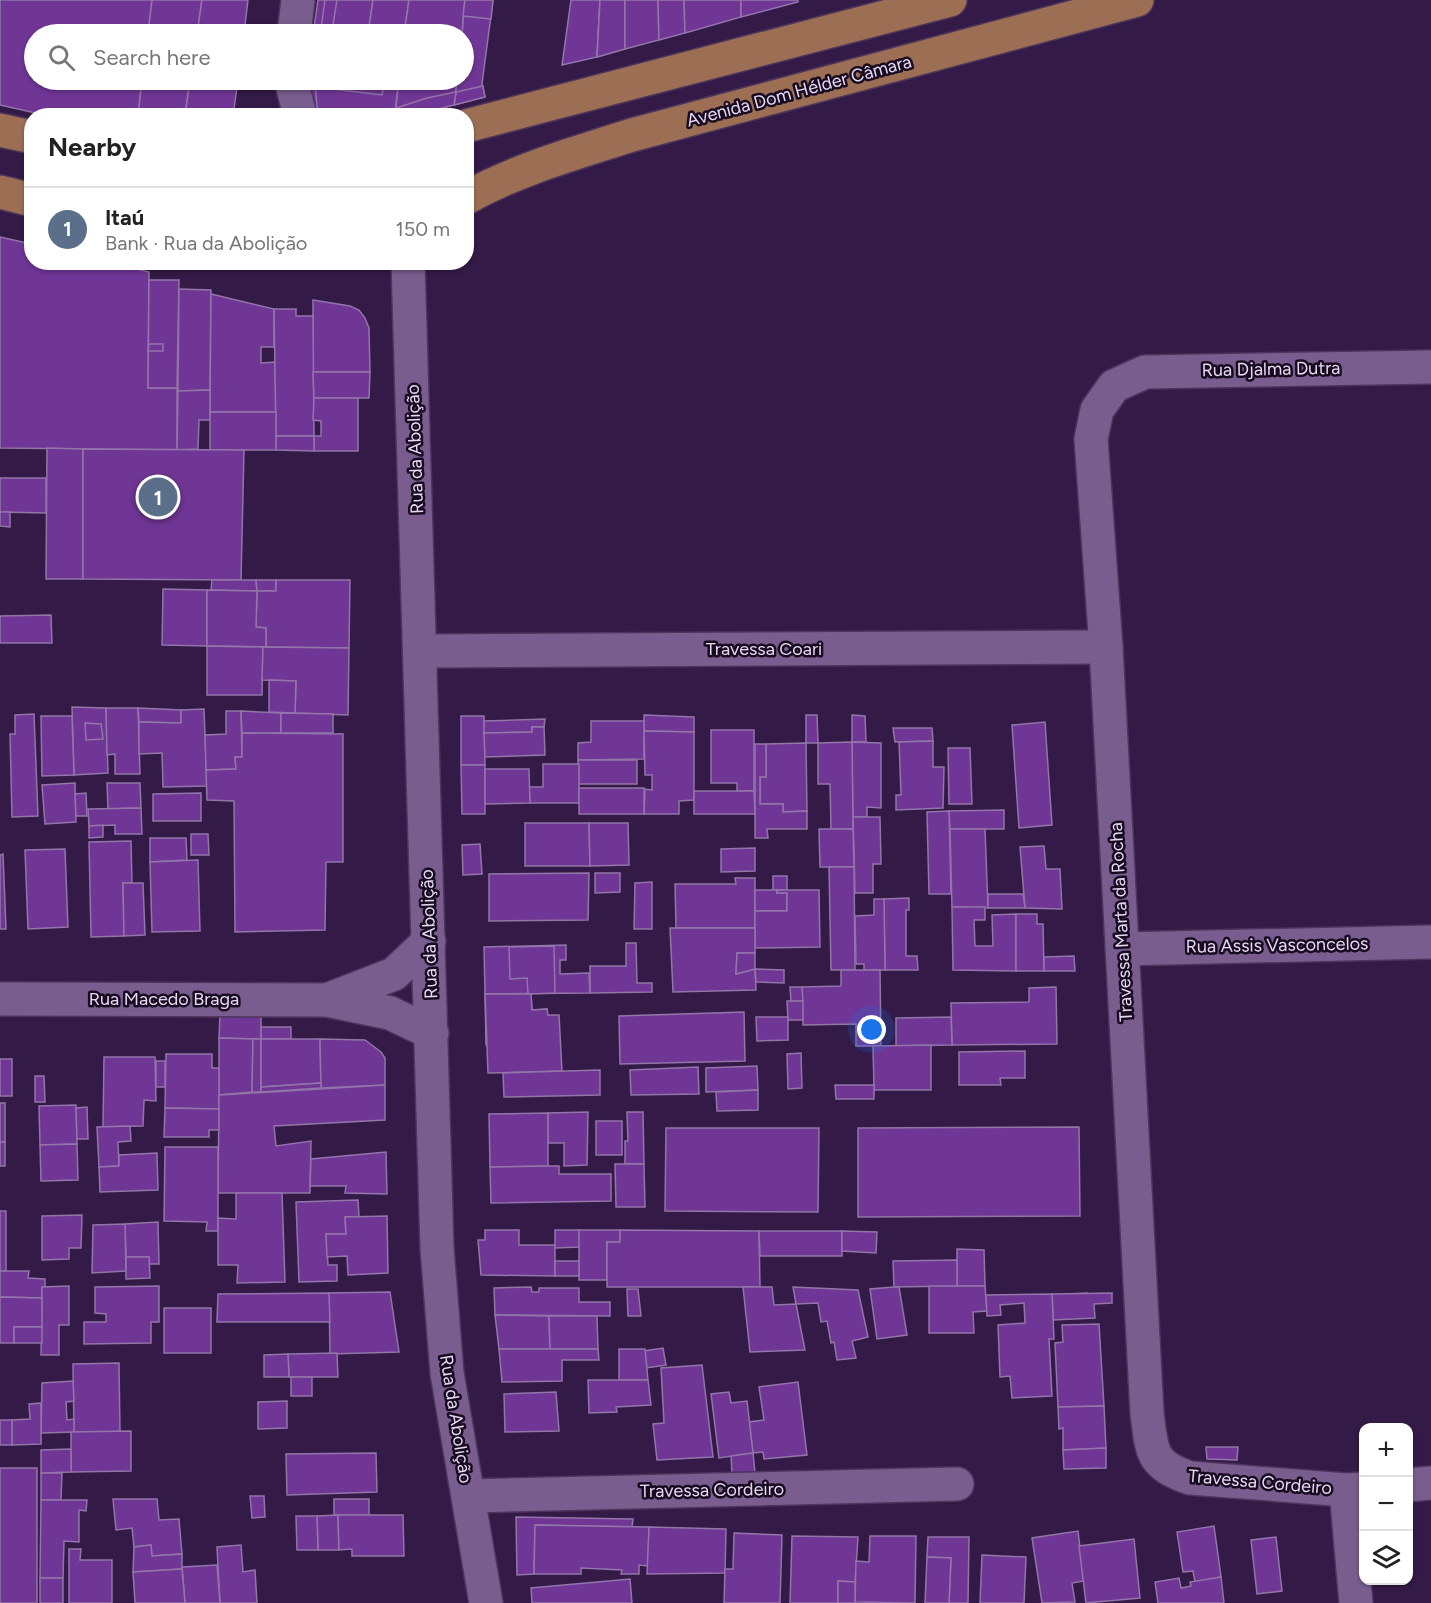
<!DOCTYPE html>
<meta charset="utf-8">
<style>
body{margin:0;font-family:Figtree,sans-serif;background:#f6f6f6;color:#222}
.controls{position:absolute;right:18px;bottom:18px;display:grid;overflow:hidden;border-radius:12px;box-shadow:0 2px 4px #0004}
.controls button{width:54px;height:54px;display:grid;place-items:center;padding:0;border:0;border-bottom:2px solid #e0e0e0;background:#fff;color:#222;font:30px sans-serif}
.you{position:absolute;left:872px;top:1030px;width:21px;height:21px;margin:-15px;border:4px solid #fff;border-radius:50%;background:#1a73e8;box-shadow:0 0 0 9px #1a73e833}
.badge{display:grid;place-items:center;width:39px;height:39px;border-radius:50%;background:#546f2f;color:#fff;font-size:20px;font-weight:700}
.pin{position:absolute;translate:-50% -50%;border:3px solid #fff;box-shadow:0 2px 6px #0006}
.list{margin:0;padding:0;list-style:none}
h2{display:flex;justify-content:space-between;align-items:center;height:78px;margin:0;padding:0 24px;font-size:26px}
h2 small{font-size:20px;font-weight:400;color:#767676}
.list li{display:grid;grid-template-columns:39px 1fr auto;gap:18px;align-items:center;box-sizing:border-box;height:84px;padding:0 24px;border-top:2px solid #e0e0e0}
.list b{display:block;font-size:22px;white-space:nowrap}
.list p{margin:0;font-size:20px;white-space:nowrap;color:#767676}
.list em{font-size:20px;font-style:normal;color:#767676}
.icon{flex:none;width:33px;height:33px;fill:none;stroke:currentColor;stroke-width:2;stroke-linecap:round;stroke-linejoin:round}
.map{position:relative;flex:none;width:1431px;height:1603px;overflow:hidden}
.search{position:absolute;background:#fff;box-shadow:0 2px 4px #0004;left:24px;top:24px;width:450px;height:66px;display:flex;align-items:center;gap:15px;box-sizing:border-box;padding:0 21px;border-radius:33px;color:#767676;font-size:22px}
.panel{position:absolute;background:#fff;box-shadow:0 2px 4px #0004;left:24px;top:108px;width:450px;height:162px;border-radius:24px}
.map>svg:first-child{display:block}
.building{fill:#703695;stroke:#9275a9;stroke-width:1.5}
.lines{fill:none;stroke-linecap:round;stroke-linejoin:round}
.minor-casing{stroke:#4c355b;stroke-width:36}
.major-casing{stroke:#4c355b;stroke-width:36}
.minor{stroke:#795d8e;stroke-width:33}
.major{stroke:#9c6e54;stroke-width:33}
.labels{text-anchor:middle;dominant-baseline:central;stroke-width:5;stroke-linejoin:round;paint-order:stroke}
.street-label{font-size:18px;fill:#e6d7f3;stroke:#170b1f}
</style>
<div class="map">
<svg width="1431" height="1603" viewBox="0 0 1431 1603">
<rect width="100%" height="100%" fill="#341a46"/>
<g class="building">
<path d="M0,0H152L148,34H34V80H142L138,116H49L0,105Z"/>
<path d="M152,0H202L197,34H148Z"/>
<path d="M202,0H248L244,34H197Z"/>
<path d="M318,0H373L368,34L314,28Z"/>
<path d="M325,0H373L368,34L321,29Z"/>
<path d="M337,0H373L368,34L341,32V27L333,25Z"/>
<path d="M373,0H409L404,34H368Z"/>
<path d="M409,0H465L462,34H404Z"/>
<path d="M465,0H493L482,84L485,97L454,105L457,80H464V34H462Z"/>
<path d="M465,0H493L491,19L463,16Z"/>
<path d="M571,0H600L597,57L562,65Z"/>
<path d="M600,0H625V49L597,57Z"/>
<path d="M600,0H625V49L597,57Z"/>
<path d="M625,0H658L659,40L625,49Z"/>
<path d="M658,0H684L685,33L659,40Z"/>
<path d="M684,0H741V17L685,33Z"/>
<path d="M741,0H798V2L741,17Z"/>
<path d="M314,28L321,29L360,34H313Z"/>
<path d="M321,29L341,32L360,34H321Z"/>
<path d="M142,80H190L185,116H138Z"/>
<path d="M190,80H238L233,116H185Z"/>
<path d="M307,80H399L395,116H314Z"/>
<path d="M315,80H399L395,111L372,116H329L317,107Z"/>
<path d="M334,80H385L382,95L333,89Z"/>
<path d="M399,80H457L454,105L410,116H395Z"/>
<path d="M483,86L485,97L454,105L456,92Z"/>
<path d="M456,92L454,105L410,116H395L396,108L427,98Z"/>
<path d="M0,237L32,244V262H110L149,272L148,388H177V450L0,448Z"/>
<path d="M149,280H179L177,388H148Z"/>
<path d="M179,289L211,290L210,390L178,391Z"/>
<path d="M211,294L274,309V347H261V363L275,362L276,412H210Z"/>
<path d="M313,300L350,306L359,310L365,318L369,328L370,372H313Z"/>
<path d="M274,309H296V316H313L314,436H276Z"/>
<path d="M149,344H163V351H148Z"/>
<path d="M313,372H370L369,398H314Z"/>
<path d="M210,390V420H199L198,449L177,450L178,391Z"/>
<path d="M314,398H358V451H314V436H321V421L313,420Z"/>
<rect x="210" y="412" width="66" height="38"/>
<path d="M276,436H314V451L276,450Z"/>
<path d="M47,448L83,449V579H46Z"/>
<path d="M83,449L244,450L241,580L83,579Z"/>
<path d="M0,478H46V513L0,512Z"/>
<path d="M0,512H10V527L0,526Z"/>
<path d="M212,580H256L257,591L211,590Z"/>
<path d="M256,580H276V591H257Z"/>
<path d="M276,580H350L349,648L266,647V628L256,627L257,591H276Z"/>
<path d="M163,589L207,590V646L162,645Z"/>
<path d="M207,590L257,591L256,627L266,628V647L207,646Z"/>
<path d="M51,615L52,643H0V616Z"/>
<path d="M207,646L263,647L262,695H207Z"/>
<path d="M263,647L349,648L348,715L295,713L296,681L262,680Z"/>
<path d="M269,680L296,681L295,713L269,712Z"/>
<path d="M72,707L106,708L108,773L74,775Z"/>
<path d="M106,708H138L140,774H115V754L107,755Z"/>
<path d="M138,708L181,710V723L139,722Z"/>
<path d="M204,709L207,786L163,787L162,753L139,754V722L181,723V710Z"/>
<path d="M226,711H241L242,757H235L236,769L206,770L205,735L226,734Z"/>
<path d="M241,711L281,713V733H242Z"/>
<path d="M281,713L333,714V733H281Z"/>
<path d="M34,714L38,816L12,817L10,734H15V715Z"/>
<path d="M644,715L694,717V732L644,731Z"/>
<path d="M806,715H817L818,743H806Z"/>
<path d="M852,715L865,716L866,742H852Z"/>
<path d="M41,716H72L74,775L42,776Z"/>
<path d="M461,716H484L485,765H461Z"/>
<path d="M545,719L544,727H532V732L484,733V721Z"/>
<path d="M591,721H644V759L578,760V743L591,742Z"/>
<path d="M1045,722L1052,825L1019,828L1012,725Z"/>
<path d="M85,723L101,724L103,739L86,740Z"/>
<path d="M532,727H544L545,755L485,757L484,733L532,732Z"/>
<path d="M893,728H932L933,741L895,742Z"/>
<path d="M711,730H754V791H737V783H711Z"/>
<path d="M644,731L694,732V800L679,801V814H644L645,789L652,790V775H645Z"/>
<path d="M242,733L343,734V862H326L325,930L235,932L234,801L207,800L206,770L236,769L235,757H242Z"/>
<path d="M933,741V767H944L943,808L896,810V795H901L899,742Z"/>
<path d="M852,742L881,743V808L867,807V817H853Z"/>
<path d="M852,742L853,829H831L830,784H818V743Z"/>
<path d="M806,743L807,811L783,812V804H760V777H766V744Z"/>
<path d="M755,744H766V777H760V804H783V812L807,811V829H767L768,838H755Z"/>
<path d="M948,748H970L972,804H949Z"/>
<path d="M578,760H637V784H579Z"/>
<path d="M543,764H579V803H530L529,787H543Z"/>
<path d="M461,765H485V814H462Z"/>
<path d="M485,769H529L530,803L485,804Z"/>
<path d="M75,783L76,822L45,824L42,785Z"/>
<path d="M107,783H140L141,808L108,809Z"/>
<rect x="579" y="788" width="65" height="26"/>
<path d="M694,791H754L755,814H694Z"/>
<path d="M86,793L87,816H76L75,794Z"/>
<path d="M201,793V821H153V794Z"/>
<path d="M141,808L142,834H115V825L89,826L88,809Z"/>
<path d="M1004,810V829H950L949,811Z"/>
<path d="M949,811L951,894H929L927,812Z"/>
<path d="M853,817H880L881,864H873V893H855Z"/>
<path d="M525,823H589L590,866H525Z"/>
<path d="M589,823H628L629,865L590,866Z"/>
<path d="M103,825V837L89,838V826Z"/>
<path d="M819,829H853L854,867H820Z"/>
<path d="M950,829H985L988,908L952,907Z"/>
<path d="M191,834H208L209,855H191Z"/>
<path d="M150,838H186L187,860L150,862Z"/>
<path d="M131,841L132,883H123L124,936L91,937L89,842Z"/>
<path d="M480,844L482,874L463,875L462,845Z"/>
<path d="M1044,846L1046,869H1060L1062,909L1025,908L1020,847Z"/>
<path d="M755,848V871L721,872V849Z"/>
<path d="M65,849L68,927L28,929L25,850Z"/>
<path d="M3,854L6,929H0V855Z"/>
<path d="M198,860L200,931L152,932L150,862Z"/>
<path d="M829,867H854L855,970H831Z"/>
<path d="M589,873L588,920L489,921V874Z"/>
<path d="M595,873H620V892L595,893Z"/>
<rect x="773" y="876" width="14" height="14"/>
<path d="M735,878H755V928H676L675,884H736Z"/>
<path d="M652,882V929H634L635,883Z"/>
<path d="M123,883H143L145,935L124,936Z"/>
<path d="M755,890H777V893H787V911H755Z"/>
<path d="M777,890H819L820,947L755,948V911H787V893H777Z"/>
<path d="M988,894H1023L1025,908H988Z"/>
<path d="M909,898V910H906V956H917L918,970H885L884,899Z"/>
<path d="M874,899H884L885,970H864V964H856L855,916L874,915Z"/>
<path d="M952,907H985V920H974L975,946H993L992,915L1016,914V971L953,970Z"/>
<path d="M1016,914H1037V924H1043L1044,971H1016Z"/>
<path d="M670,928H755V953H737L736,974L755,969L756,990L673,992Z"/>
<path d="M626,943H636L637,983H652V992L590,993V966H626Z"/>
<path d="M566,945V960H560V974L589,973L590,993L485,994L484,947Z"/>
<path d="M554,946L555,993L528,994L527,978L510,979L509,947Z"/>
<path d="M737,953H755V969L736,974Z"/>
<path d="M1074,956L1075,971H1044V957Z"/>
<path d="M755,969L784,970V983L756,982Z"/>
<path d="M841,970H880L881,1046H856V1024L803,1025L802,987L841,986Z"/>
<path d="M790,987H802L803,1001L791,1002Z"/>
<path d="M1056,987L1057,1044L952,1045L951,1003L1029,1002V988Z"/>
<path d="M485,994H531L532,1010L547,1009L549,1046L537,1047L539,1072L522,1073L521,1043L486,1045Z"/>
<path d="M485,994H531L532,1010L547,1009L548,1015H559L562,1071L488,1073Z"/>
<path d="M787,1001H803V1020H788Z"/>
<path d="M744,1012L745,1061L620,1064L619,1016Z"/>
<path d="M220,1015H261V1039L219,1038Z"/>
<path d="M756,1017H788V1040L757,1041Z"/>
<path d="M951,1017L952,1045L896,1046V1018Z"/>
<rect x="261" y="1027" width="30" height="12"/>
<path d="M219,1038L253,1039L252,1092L219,1095Z"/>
<path d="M253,1039H261V1092H252Z"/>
<path d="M261,1039H320L321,1083L261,1087Z"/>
<path d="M320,1039L365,1040L381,1052L385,1058V1085L321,1088Z"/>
<path d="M931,1045V1090H874L873,1046Z"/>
<path d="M1025,1051V1078H1000L1001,1085H959V1052Z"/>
<path d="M801,1053L802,1088L788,1089L787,1054Z"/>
<path d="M166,1054H212V1068H219V1109L165,1108Z"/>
<path d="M104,1057H155L156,1101L144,1100L143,1126L103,1127Z"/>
<rect x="0" y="1059" width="12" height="37"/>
<rect x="156" y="1061" width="9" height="26"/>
<path d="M757,1066L758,1090L706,1092V1068Z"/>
<path d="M698,1067L699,1094L631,1095L630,1070Z"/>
<path d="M600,1070V1095L504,1097L503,1073Z"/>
<path d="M35,1076H44L45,1102H35Z"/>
<path d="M321,1083V1088L261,1092V1087Z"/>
<path d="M385,1085V1120L274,1126L276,1146L311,1141L310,1193H218L219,1095Z"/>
<path d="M835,1085H874V1099H836Z"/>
<path d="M758,1090V1110L717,1111L716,1092Z"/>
<rect x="0" y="1103" width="5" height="39"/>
<path d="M76,1105L77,1144L40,1145L39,1106Z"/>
<path d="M87,1107L88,1139H77L76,1108Z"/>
<path d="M165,1108L219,1109V1130H209V1137H164Z"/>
<path d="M588,1112L587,1165L564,1166V1143H548V1113Z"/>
<path d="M627,1112H643L644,1164H625V1141H628Z"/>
<path d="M548,1113V1166L490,1167L489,1114Z"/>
<rect x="596" y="1121" width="26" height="34"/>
<path d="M130,1126L131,1141L118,1142L119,1166L99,1167L97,1127Z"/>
<path d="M1079,1127L1080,1216L858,1217V1128Z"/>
<path d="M666,1128H819L818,1212L665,1211Z"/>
<rect x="0" y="1142" width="5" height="24"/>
<path d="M77,1144L78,1180L41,1181L40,1145Z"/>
<path d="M165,1147H218V1231H206L207,1222L164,1221Z"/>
<path d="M386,1152L387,1194L345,1193L346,1186H310L311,1159Z"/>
<path d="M157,1153L158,1190L100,1192L99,1167L119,1166V1155Z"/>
<path d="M615,1164H644L645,1207H616Z"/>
<path d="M548,1166H559V1174H611V1201L491,1203L490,1167Z"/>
<path d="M236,1193H282L285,1282L237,1283L238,1265H218V1218L236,1219Z"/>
<path d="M358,1200L359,1217H345L346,1234H326L328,1265H337V1281L299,1282L296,1202Z"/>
<rect x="0" y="1211" width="6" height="60"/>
<path d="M82,1215L81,1248H69V1259L42,1260V1216Z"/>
<path d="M387,1216L388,1273L348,1275L347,1256L327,1257L326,1234H346L345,1217Z"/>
<path d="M158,1222L159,1264H149V1257H126L125,1224Z"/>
<path d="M125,1224L126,1271L92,1273L93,1225Z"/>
<path d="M485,1230H519V1245H555V1276L481,1275L478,1240H485Z"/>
<path d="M555,1230H579L580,1247L555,1248Z"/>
<path d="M579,1230H620V1242H607V1280H579Z"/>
<path d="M620,1230L759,1231L760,1287H607V1242H620Z"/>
<path d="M759,1231H842V1256H760Z"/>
<path d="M842,1231L877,1232L876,1253L842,1251Z"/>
<path d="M957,1249L984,1250L985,1286H957Z"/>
<path d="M126,1257H149L150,1278L126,1279Z"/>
<path d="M957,1260V1286L894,1287L893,1261Z"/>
<rect x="555" y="1261" width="24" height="15"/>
<path d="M0,1271H29L28,1278L45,1279V1287H42V1298L0,1297Z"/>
<path d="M69,1286V1325H59V1355H41L42,1287Z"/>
<path d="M159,1286V1322H151V1343L84,1344V1322H106V1314L95,1313V1287Z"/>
<path d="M929,1286H985L987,1311L973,1312L974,1333H929Z"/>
<path d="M531,1287L532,1292H539V1288H579V1302H610V1316L495,1315L494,1288Z"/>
<path d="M743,1287H772L774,1305L796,1304L805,1350L750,1352Z"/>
<path d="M793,1287L858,1290L868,1337L852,1341L856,1358L837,1360L834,1342L831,1343L827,1321L821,1322L818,1303L796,1304Z"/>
<path d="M894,1287H899L907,1335L877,1339L870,1289Z"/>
<path d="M627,1289H638L641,1316H628Z"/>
<path d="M390,1292L399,1352L330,1354L329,1293Z"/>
<path d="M329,1293L330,1322H217L218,1294Z"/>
<path d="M1087,1293V1310H1072L1071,1294Z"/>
<path d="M1112,1293V1303L1094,1304L1095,1318L1053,1320L1052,1294Z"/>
<path d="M1052,1294L1054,1339H1049L1052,1396L1012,1398L1010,1376L1000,1377L998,1325L1025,1323L1024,1303L1000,1305L1001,1315L987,1316L986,1295Z"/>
<path d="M0,1297L42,1298V1327H14V1343H0Z"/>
<rect x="164" y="1308" width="47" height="45"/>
<path d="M495,1315L549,1316L550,1349H499Z"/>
<path d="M549,1316H597L598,1349H550Z"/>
<path d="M1099,1324L1104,1406L1058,1407L1055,1343L1063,1342L1062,1325Z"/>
<rect x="14" y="1327" width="28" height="16"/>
<path d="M663,1348L666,1365L646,1368L644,1351Z"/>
<path d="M499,1349H598L599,1360H562V1381L502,1382Z"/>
<path d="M619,1349H645L648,1380H619Z"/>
<path d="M337,1353L338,1377H289L288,1354Z"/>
<path d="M288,1354L289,1377H264V1355Z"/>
<path d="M119,1363L120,1432H74L73,1364Z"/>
<path d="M702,1365L713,1457L657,1460L653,1424L664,1423L661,1368Z"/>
<rect x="291" y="1377" width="21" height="19"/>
<path d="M588,1380H648L651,1405L616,1407L617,1412L589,1413Z"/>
<path d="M73,1381L74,1401L66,1402L67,1420L74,1419V1432L41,1433L42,1383Z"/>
<path d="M798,1382L807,1455L764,1459L763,1452L753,1453L749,1422L764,1420L759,1387Z"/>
<path d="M556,1392L559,1431L505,1432L504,1394Z"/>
<path d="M729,1392L731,1403L747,1401L753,1453L719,1458L711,1394Z"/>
<path d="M287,1401V1428L258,1429V1402Z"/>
<path d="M41,1403V1444L12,1445V1420L30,1419L29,1404Z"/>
<path d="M1104,1406L1106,1448L1063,1450V1428L1059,1429L1058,1407Z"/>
<rect x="0" y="1420" width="12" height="25"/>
<path d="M131,1431V1471L71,1472V1432Z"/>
<path d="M1206,1447H1238L1237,1460L1207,1459Z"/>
<path d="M1106,1448V1468L1064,1469L1063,1450Z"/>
<path d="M71,1449V1472L41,1473V1450Z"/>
<path d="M376,1453L377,1492L287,1495L286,1454Z"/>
<path d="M753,1453L755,1473L732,1474L731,1456Z"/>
<rect x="0" y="1468" width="37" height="135"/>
<path d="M41,1473H62L61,1500H41Z"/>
<path d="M250,1496H264L265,1517L252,1518Z"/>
<path d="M113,1499H157L159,1520L179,1519L182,1554L152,1556L151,1545L134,1547L132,1528L116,1530Z"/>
<rect x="334" y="1499" width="35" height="16"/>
<path d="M41,1500H87L86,1511L79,1510V1542L64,1541L63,1578H40Z"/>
<path d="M338,1515L339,1550H318L317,1516Z"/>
<path d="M338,1515H403L404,1556H352V1549L339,1550Z"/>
<path d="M296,1516H317L318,1550H297Z"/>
<path d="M516,1517L633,1519L632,1527L535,1525L534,1574L517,1575Z"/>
<path d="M535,1525L649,1527L648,1566L639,1565V1574H621L622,1570L581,1568V1574H534Z"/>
<path d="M1214,1526L1221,1577L1195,1582L1193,1571L1183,1572L1177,1532Z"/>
<path d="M649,1527L726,1529L725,1573L647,1574Z"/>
<path d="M1078,1531L1084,1581L1072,1583L1075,1602L1042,1603L1032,1538Z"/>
<path d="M734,1533L782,1535L780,1603H724L725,1569H733Z"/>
<path d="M792,1536L858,1537L855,1582L838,1581V1603H790Z"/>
<path d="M870,1536H916L915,1603L855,1602L856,1561L869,1562Z"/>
<path d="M928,1537H969L968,1603H949L951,1558L927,1557Z"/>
<path d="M1276,1537L1282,1591L1257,1594L1251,1540Z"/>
<path d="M1134,1539L1140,1598L1086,1603L1079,1546Z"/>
<path d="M151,1545L152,1556L182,1554V1569L133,1572L134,1547Z"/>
<path d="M241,1545L243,1572L255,1570L257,1603H220L217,1547Z"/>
<path d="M69,1549H81L80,1560H112V1603H69Z"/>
<path d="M982,1555L1026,1557L1024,1603H980Z"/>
<path d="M927,1557L951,1558L949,1603H925Z"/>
<path d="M217,1565L220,1603H185L182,1567Z"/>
<path d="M182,1569L185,1603H135L133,1572Z"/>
<path d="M1221,1577L1224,1603H1158L1155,1582L1179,1578L1181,1588L1191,1586L1190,1582Z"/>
<rect x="40" y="1578" width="23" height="25"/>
<path d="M630,1579L632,1603H532L531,1588Z"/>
<path d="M838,1581L855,1582V1603H838Z"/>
</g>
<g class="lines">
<g class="minor-casing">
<g id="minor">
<path d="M294,34L298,0"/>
<path d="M291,80L300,116"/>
<path d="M408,262L437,1248L447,1373L486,1603"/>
<path d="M421,651L1106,647"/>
<path d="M1123,949L1431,942"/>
<path d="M0,999L327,1000L390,1013L432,1033"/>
<path d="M327,1000L394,974L429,941"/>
<path d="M1408,1485L1431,1483"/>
<path d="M1364,1489L1346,1490L1190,1478C1150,1465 1152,1451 1147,1413L1106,647L1091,439L1097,410L1114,386L1145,372L1431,367"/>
<path d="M1346,1490L1356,1603"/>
<path d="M468,1496L957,1484"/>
</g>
</g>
<g class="major-casing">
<g id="major">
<path d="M466,126L950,0"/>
<path d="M0,130L32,137"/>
<path d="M0,192L32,200"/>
<path d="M466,198C518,169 576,153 632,135L1137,0"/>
</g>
</g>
<use href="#minor" class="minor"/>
<use href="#major" class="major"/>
</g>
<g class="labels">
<g class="street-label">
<text transform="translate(799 91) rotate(-15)">Avenida Dom Hélder Câmara</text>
<text transform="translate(1271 369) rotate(-1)">Rua Djalma Dutra</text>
<text transform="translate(415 449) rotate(-92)">Rua da Abolição</text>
<text x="764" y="649">Travessa Coari</text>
<text transform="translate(1121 922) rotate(-93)">Travessa Marta da Rocha</text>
<text transform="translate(429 934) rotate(-92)">Rua da Abolição</text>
<text transform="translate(1277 945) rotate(-1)">Rua Assis Vasconcelos</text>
<text x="164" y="999">Rua Macedo Braga</text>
<text transform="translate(456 1419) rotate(81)">Rua da Abolição</text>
<text transform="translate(1260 1482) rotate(5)">Travessa Cordeiro</text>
<text transform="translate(712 1490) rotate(-1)">Travessa Cordeiro</text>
</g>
</g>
</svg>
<div class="controls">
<button>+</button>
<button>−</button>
<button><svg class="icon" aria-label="layers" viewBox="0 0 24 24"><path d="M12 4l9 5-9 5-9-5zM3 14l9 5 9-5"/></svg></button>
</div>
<div class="you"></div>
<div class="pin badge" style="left:158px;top:497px;background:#5c6f8a">1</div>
<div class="search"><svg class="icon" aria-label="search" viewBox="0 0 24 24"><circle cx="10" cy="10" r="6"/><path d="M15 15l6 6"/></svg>Search here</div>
<section class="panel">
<h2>Nearby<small></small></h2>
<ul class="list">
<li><span class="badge" style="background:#5c6f8a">1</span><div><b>Itaú</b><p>Bank · Rua da Abolição</p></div><em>150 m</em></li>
</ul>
</section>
</div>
